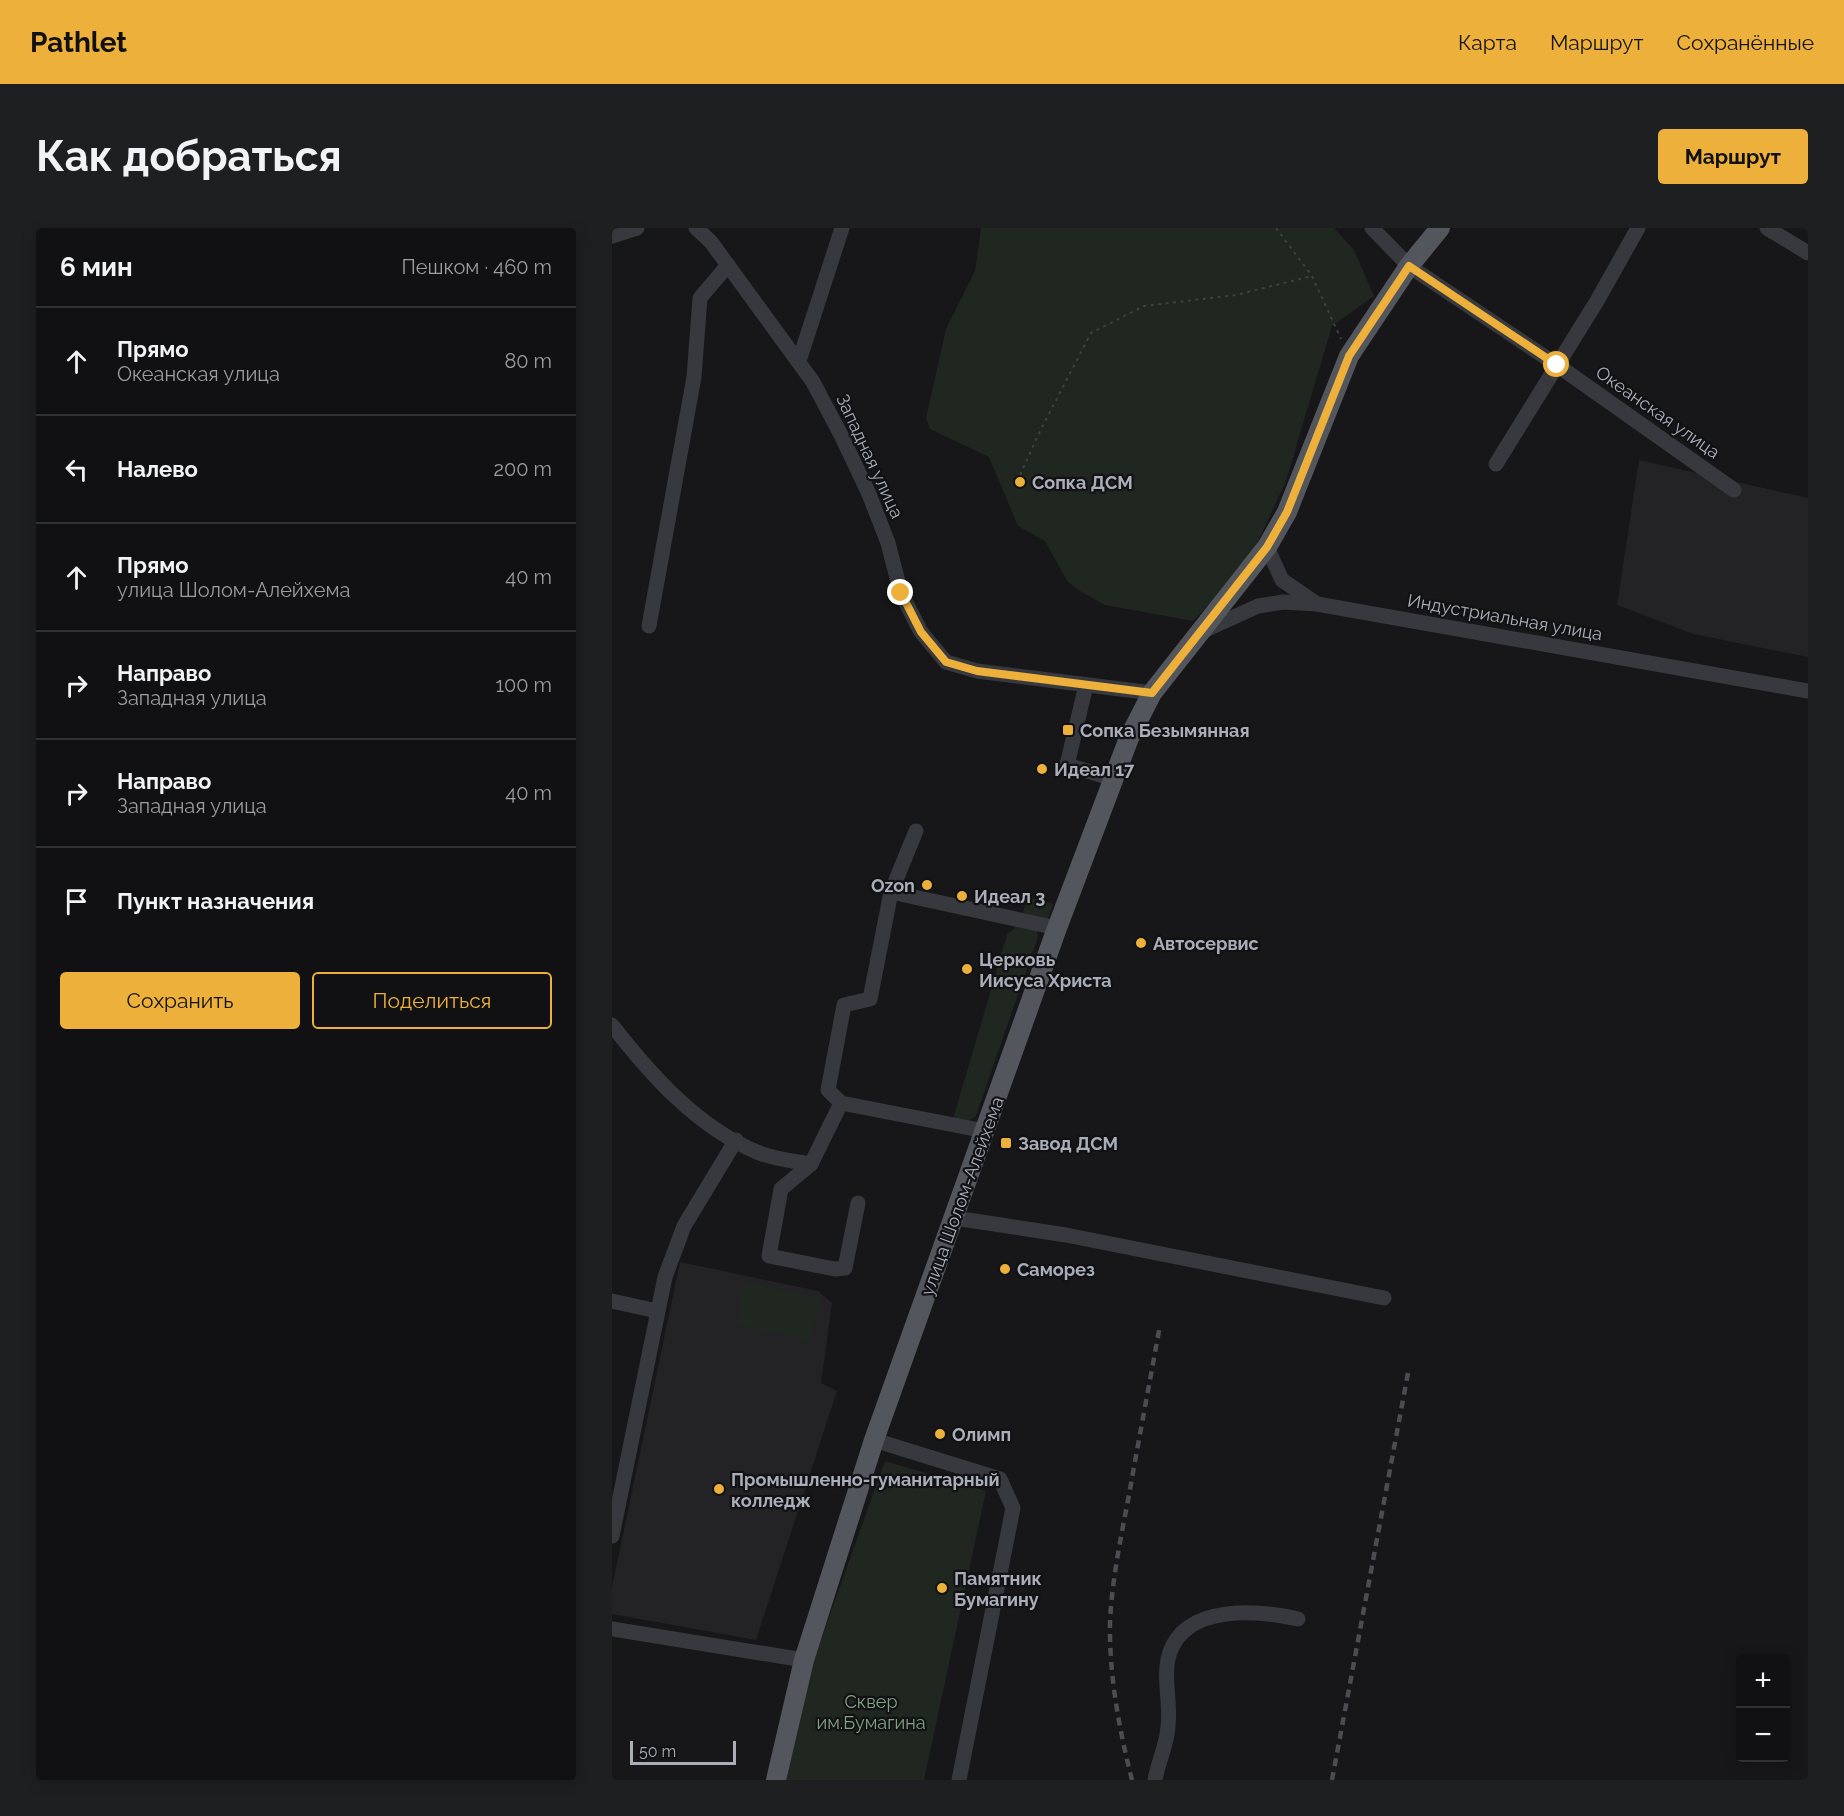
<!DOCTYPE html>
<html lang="ru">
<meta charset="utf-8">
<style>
body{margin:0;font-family:Raleway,sans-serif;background:#1e1f21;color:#f1f3f6}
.controls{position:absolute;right:18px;bottom:18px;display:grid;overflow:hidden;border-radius:6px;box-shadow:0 3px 15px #0003}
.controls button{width:54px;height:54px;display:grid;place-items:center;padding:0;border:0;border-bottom:2px solid #303133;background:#111113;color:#f1f3f6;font:30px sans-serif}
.scale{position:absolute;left:18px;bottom:15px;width:106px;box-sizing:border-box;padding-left:6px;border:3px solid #aaaeb9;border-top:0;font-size:16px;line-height:21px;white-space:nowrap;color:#aaaeb9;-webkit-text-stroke:4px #121214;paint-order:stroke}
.stop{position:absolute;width:18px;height:18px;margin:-14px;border:4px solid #edb13b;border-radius:50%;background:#fff}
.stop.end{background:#edb13b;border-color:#fff;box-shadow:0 2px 6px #0008}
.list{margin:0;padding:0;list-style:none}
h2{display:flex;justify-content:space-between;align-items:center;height:78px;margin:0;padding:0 24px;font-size:26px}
h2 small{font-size:20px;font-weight:400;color:#9c9da0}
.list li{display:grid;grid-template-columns:39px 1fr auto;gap:18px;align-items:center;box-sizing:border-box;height:108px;padding:0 24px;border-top:2px solid #303133}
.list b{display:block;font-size:22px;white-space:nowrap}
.list p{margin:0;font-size:20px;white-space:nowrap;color:#9c9da0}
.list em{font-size:20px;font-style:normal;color:#9c9da0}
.actions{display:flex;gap:12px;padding:18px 24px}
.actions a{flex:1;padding:14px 0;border:2px solid #edb13b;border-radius:6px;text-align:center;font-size:21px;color:#edb13b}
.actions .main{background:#edb13b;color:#111}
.icon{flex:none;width:33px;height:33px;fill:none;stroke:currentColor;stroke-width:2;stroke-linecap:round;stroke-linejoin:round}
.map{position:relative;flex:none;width:1196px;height:1552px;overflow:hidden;border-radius:6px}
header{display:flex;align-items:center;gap:36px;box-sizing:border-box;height:84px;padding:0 30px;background:#edb13b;color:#111}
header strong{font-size:28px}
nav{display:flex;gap:33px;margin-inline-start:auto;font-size:21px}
.intro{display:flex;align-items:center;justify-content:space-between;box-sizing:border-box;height:144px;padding:0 36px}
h1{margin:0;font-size:42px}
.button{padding:15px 27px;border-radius:6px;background:#edb13b;color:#111;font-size:21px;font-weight:700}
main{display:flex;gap:36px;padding:0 36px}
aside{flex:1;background:#111113;border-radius:6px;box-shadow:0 3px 15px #0003}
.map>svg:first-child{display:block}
.built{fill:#232326}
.green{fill:#1f2720}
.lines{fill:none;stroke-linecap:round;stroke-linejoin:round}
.path{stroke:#3e4045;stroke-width:2;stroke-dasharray:3 4.5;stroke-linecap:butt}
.minor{stroke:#38393e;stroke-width:15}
.major{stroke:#54565d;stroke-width:20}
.rail{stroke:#4b4d53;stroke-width:4.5;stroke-dasharray:8 6;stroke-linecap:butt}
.route{stroke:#edb13b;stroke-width:8}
.poi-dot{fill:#edb13b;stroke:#121214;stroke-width:2}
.labels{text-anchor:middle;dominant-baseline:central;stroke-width:4.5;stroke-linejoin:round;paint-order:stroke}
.street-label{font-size:18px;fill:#aaaeb9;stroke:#121214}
.poi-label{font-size:18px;font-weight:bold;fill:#aaaeb9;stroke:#121214;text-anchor:start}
.park-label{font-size:18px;fill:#81a383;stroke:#121214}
</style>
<header>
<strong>Pathlet</strong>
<nav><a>Карта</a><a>Маршрут</a><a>Сохранённые</a></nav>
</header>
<div class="intro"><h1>Как добраться</h1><a class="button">Маршрут</a></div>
<main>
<aside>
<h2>6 мин<small>Пешком · 460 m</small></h2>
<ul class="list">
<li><svg class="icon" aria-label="ahead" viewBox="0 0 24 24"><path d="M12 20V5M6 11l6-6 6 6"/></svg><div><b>Прямо</b><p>Океанская улица</p></div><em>80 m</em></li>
<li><svg class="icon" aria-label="left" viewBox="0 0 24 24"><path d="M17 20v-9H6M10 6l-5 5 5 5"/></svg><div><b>Налево</b></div><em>200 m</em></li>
<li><svg class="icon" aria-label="ahead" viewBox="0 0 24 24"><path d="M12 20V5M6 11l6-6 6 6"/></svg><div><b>Прямо</b><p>улица Шолом-Алейхема</p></div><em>40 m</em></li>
<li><svg class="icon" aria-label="right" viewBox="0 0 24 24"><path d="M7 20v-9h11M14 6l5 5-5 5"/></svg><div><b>Направо</b><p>Западная улица</p></div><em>100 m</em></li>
<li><svg class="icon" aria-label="right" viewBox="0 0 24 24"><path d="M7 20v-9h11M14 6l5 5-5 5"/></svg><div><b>Направо</b><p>Западная улица</p></div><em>40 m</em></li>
<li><svg class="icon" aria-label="arrive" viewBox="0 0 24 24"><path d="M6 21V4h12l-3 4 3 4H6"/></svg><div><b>Пункт назначения</b></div></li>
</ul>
<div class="actions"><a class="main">Сохранить</a><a>Поделиться</a></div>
</aside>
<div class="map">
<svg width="1196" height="1552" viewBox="0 0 1196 1552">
<rect width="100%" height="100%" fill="#171719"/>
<g class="built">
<path d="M1027,232L1196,270V429L1081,406L1005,377Z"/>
<path d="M68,1034L206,1063L220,1075L209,1155L225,1163L144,1412L0,1386V1359Z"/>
</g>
<g class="green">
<path d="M369,0H722L742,22L762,68L720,98L674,253L634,340L581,393L493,377L466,362L455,353L433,313L406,298L377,229L318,201L314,190L334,101L363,43Z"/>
<path d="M415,669L441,676L436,690L428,692L411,685Z"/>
<path d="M407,696L425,703L426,709L364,888L356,893L341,891L395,707Z"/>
<path d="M133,1054L208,1069L199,1112L124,1097Z"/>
<path d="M273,1233L374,1263L312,1552H174L201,1434Z"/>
</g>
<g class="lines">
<g class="path">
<path d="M664,0L700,48L729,111"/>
<path d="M408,247L429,201L479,105L532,78L624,67L700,48"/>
</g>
<g class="minor">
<path d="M84,0L99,14L201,154L229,207L257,266L276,315L289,365L309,404L334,434L365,443L540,465"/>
<path d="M760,0L797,38L945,137L1122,262"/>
<path d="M1155,0L1196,25"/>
<path d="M0,8L25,0"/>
<path d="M187,133L230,0"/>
<path d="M884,236L985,73L1026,0"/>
<path d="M655,319L670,352L705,376"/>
<path d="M37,398L82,149L88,70L116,37"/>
<path d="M589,404L646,378L672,374L705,376L1196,463"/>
<path d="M474,457L455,537L502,551"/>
<path d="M279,664L304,603"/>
<path d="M0,797C39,847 85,899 145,924C161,931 182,933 199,936"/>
<path d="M229,875L199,936L169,961L157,1028L223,1041L233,1040L246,975"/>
<path d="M373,903L229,875L216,862L232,777L258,771L279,664L445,700"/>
<path d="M343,990L454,1007L772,1070"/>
<path d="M0,1073L45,1083"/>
<path d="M262,1212L388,1251L401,1280L347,1552"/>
<path d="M0,1308L53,1049L72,998L124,912"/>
<path d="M0,1401L192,1432"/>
<path d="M543,1552C546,1534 555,1517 556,1498C559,1475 550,1446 558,1424C575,1376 647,1382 686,1391"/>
</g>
<path class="major" d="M164,1552L192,1432L262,1212L445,700L517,510L540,465L655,319L675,284L737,128L797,38L828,0"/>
<g class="rail">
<path d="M520,1552C507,1501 497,1447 498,1394C500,1351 509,1309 517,1267C527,1210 538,1153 548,1097"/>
<path d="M720,1552L796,1145"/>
</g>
</g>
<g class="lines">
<path class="route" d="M289,365L309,404L334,434L365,443L540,465L655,319L675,284L737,128L797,38L945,137"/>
</g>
<g class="poi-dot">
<circle cx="408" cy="254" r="6"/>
<rect x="450" y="496" width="12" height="12" rx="3"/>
<circle cx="430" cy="541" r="6"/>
<circle cx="315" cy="657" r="6"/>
<circle cx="350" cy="668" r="6"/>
<circle cx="529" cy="715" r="6"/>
<circle cx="355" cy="741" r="6"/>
<rect x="388" y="909" width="12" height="12" rx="3"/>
<circle cx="393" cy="1041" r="6"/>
<circle cx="328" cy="1206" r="6"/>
<circle cx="107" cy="1261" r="6"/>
<circle cx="330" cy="1360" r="6"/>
</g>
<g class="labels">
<g class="street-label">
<text transform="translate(1046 184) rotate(35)">Океанская улица</text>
<text transform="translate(258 228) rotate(65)">Западная улица</text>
<text transform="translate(893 389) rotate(10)">Индустриальная улица</text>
<text transform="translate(350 968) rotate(-70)">улица Шолом-Алейхема</text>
</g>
<g class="poi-label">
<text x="420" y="254">Сопка ДСМ</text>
<text x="468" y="502">Сопка Безымянная</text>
<text x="442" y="541">Идеал 17</text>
<text x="303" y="657" text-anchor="end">Ozon</text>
<text x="362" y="668">Идеал 3</text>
<text x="541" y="715">Автосервис</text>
<text x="367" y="731">Церковь<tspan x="367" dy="21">Иисуса Христа</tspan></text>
<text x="406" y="915">Завод ДСМ</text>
<text x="405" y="1041">Саморез</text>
<text x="340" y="1206">Олимп</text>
<text x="119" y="1251">Промышленно-гуманитарный<tspan x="119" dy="21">колледж</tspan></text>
<text x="342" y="1350">Памятник<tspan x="342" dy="21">Бумагину</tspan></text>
</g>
<g class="park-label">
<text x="259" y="1473">Сквер<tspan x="259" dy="21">им.Бумагина</tspan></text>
</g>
</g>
</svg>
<div class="controls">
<button>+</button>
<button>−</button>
</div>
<div class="scale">50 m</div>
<div class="stop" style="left:945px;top:137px"></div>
<div class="stop end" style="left:289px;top:365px"></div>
</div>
</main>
